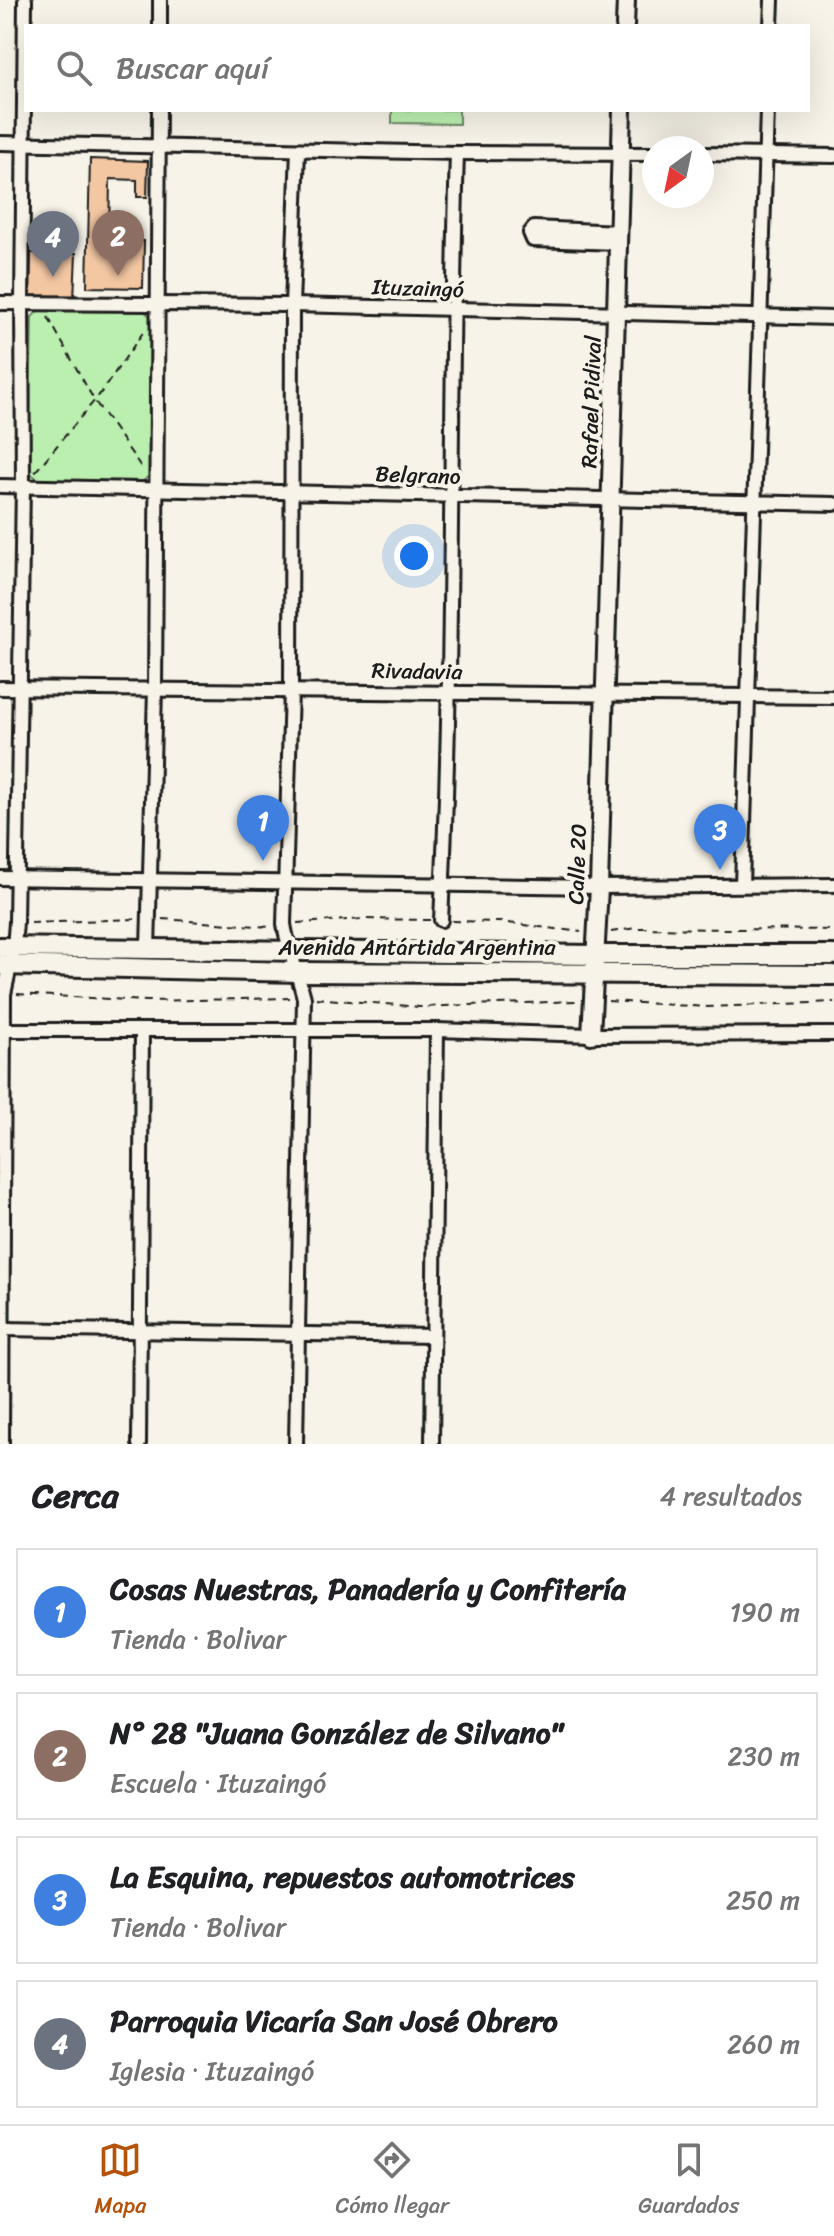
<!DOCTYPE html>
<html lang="es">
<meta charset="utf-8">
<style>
body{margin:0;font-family:Sriracha,sans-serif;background:#f6f6f6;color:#202124}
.compass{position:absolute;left:642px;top:136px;width:72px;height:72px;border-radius:50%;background:#fff;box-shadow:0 8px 32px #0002;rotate:213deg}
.you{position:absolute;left:414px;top:556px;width:28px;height:28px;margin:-20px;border:6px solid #fff;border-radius:50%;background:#1a73e8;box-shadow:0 0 0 12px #1a73e833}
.badge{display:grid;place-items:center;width:52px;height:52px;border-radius:50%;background:#b45309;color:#fff;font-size:26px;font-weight:700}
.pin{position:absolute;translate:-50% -66px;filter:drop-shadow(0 2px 4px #0008)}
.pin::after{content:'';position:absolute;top:42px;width:28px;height:24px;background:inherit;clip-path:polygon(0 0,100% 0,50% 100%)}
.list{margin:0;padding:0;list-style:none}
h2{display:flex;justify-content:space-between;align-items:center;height:104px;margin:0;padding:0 32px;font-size:34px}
h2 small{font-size:26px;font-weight:400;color:#757577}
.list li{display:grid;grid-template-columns:52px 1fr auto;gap:24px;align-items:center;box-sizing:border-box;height:128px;margin:0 16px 16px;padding:0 16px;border:2px solid #e0e0e0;border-radius:0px}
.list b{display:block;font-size:30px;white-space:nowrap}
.list p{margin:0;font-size:26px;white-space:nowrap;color:#757577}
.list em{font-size:26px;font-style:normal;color:#757577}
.icon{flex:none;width:44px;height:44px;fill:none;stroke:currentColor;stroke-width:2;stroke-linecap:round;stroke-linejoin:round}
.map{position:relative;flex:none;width:834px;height:1444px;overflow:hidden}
.search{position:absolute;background:#fff;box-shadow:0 8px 32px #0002;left:24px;right:24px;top:24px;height:88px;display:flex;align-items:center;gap:20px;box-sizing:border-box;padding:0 28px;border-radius:0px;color:#757577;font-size:30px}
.sheet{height:680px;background:#fff}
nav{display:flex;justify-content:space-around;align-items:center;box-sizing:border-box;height:112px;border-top:2px solid #e0e0e0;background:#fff;font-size:22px;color:#757577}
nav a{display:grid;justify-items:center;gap:4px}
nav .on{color:#b45309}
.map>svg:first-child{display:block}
.green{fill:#bbefaf;stroke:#6c8666;stroke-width:2}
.building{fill:#f4c7a3;stroke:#1c1c1c;stroke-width:2}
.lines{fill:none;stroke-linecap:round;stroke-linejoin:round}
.minor-casing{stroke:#1c1c1c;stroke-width:18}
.tertiary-casing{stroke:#1c1c1c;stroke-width:22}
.secondary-casing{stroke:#1c1c1c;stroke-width:24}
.path{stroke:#1c1c1c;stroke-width:2;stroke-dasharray:8 6;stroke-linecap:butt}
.minor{stroke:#f7f3e8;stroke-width:12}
.tertiary{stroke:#f7f3e8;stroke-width:16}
.secondary{stroke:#f7f3e8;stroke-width:18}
.labels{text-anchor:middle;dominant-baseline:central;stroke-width:8;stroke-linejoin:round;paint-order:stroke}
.street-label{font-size:22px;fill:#1c1c1c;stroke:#f7f3e8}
</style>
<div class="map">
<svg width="834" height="1444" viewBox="0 0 834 1444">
<rect width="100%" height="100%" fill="#f7f3e8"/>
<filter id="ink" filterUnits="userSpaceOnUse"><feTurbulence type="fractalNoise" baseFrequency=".0125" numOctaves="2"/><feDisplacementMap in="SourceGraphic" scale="16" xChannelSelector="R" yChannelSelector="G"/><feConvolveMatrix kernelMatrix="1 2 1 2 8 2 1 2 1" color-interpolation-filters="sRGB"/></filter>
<g filter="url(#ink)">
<g class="green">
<path d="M392,110H459V124L392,123Z"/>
<path d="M39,310H143L152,318L150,475L142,482L39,480L29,472L32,317Z"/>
</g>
<g class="building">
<path d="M90,159L148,161L147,197H137V180L110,179L109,240L144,241L143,288L87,287Z"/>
<path d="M31,253H76L74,300H30Z"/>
</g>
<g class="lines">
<g class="minor-casing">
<g id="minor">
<path d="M160,26V0"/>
<path d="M771,26L772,0"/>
<path d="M0,143L457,153L654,154"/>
<path d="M702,154L834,156"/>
<path d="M618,243L533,240L530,233L534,228L618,232"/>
<path d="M0,303L292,305L834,318"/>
<path d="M0,486L834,504"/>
<path d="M0,688L834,697"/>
<path d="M0,878L599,887L834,885"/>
<path d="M742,885L767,110"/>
<path d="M441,920C454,665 449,409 457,153"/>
<path d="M148,949L155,689L159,110"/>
<path d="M0,1030H437L591,1035L834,1034"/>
<path d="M3,1329L433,1336"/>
<path d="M2,1444L4,994L14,948L16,922L23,486L22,303L25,0"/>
<path d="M139,1444L142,1030"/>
<path d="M296,1444L304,998C298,973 288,950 284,924L291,690L292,305L298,150"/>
<path d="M432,1444L437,1030"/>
</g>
</g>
<g class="tertiary-casing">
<g id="tertiary">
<path d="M625,26L626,0"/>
<path d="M591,1035L599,887L622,110"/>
</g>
</g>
<g class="secondary-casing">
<g id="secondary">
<path d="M0,947L595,955H834"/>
<path d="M0,965L298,972L834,975"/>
</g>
</g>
<g class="path">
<path d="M48,317L94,400L144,471"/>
<path d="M35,472L100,394L144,331"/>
<path d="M162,919L271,927"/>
<path d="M452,921L499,922L581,932"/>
<path d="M30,923L135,919"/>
<path d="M297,923L364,919L430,920"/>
<path d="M611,932L636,928L834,930"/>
<path d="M17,994L147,1001L290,998"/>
<path d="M316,998L419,1007L577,1001"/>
<path d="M608,1001L708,1007L834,1002"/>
</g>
<use href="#minor" class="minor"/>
<use href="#tertiary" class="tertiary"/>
<use href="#secondary" class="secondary"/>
</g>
</g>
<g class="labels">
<g class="street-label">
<text transform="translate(418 288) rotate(2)">Ituzaingó</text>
<text transform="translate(591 402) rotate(-88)">Rafael Pidival</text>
<text transform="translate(418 475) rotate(2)">Belgrano</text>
<text transform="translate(417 671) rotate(1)">Rivadavia</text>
<text transform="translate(577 864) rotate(-88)">Calle 20</text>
<text x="417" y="947">Avenida Antártida Argentina</text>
</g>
</g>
</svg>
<svg class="compass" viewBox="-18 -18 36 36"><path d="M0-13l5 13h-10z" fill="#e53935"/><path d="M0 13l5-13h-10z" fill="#757577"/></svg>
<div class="you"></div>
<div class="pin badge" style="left:263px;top:861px;background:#3f7fe0">1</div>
<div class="pin badge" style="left:118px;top:276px;background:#8d6e63">2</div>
<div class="pin badge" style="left:720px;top:870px;background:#3f7fe0">3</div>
<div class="pin badge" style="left:53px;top:277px;background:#6b7280">4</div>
<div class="search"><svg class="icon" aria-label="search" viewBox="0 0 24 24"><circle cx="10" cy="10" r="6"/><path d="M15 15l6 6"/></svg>Buscar aquí</div>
</div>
<section class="sheet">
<h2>Cerca<small>4 resultados</small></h2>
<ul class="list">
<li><span class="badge" style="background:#3f7fe0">1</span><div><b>Cosas Nuestras, Panadería y Confitería</b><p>Tienda · Bolivar</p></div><em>190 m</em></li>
<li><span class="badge" style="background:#8d6e63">2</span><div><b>N° 28 &quot;Juana González de Silvano&quot;</b><p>Escuela · Ituzaingó</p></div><em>230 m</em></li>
<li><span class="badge" style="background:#3f7fe0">3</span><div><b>La Esquina, repuestos automotrices</b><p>Tienda · Bolivar</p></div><em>250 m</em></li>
<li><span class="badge" style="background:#6b7280">4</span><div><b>Parroquia Vicaría San José Obrero</b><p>Iglesia · Ituzaingó</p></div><em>260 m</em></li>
</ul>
</section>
<nav>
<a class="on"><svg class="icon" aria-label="map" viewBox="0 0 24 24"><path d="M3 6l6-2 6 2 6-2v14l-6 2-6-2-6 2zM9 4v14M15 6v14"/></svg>Mapa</a>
<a><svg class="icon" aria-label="directions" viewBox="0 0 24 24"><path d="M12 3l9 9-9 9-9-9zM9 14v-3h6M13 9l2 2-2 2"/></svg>Cómo llegar</a>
<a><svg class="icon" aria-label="saved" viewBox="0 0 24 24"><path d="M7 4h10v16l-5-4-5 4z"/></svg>Guardados</a>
</nav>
